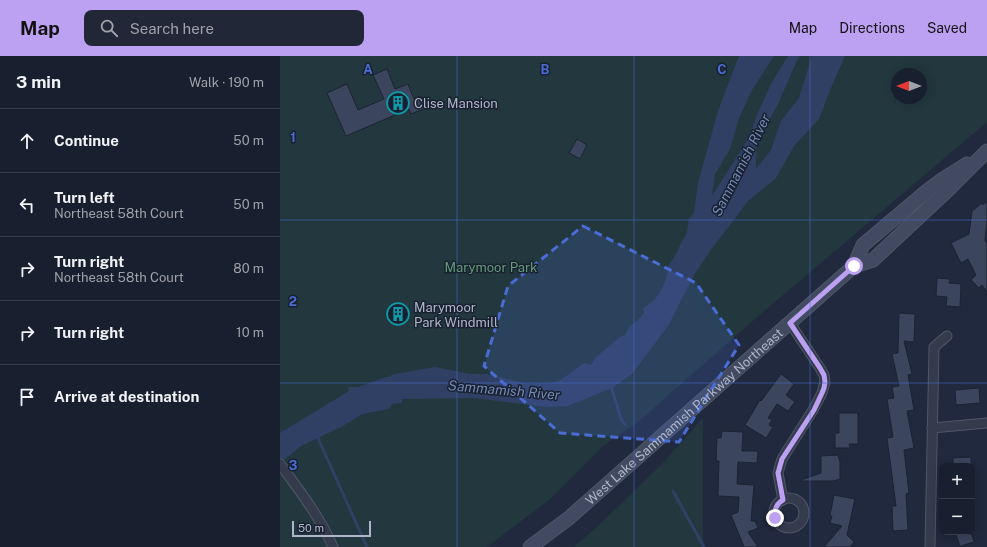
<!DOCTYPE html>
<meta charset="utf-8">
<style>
body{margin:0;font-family:"Public Sans",sans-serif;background:#212736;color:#f1f3f6}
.controls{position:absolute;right:12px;bottom:12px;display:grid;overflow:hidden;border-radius:8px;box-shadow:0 2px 10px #0003}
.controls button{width:36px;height:36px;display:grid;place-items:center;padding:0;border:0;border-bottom:1px solid #363d4a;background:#181f2e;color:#f1f3f6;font:20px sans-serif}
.compass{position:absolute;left:611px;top:12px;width:36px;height:36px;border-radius:50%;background:#181f2e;box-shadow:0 2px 10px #0003;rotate:270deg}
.scale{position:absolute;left:12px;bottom:10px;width:79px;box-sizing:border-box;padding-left:4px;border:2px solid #afb6c9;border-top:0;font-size:11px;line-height:14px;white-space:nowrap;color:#afb6c9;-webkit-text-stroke:3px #192131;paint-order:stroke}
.stop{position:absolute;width:12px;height:12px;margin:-9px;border:3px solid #bca0f2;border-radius:50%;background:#fff}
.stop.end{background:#bca0f2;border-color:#fff;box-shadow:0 1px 4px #0008}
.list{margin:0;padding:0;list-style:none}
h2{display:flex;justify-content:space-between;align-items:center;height:52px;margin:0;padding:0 16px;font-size:17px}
h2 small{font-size:13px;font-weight:400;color:#9fa2aa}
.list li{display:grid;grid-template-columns:26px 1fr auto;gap:12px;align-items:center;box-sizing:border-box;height:64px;padding:0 16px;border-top:1px solid #363d4a}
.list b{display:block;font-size:15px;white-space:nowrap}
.list p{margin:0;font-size:13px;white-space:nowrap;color:#9fa2aa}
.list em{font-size:13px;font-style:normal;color:#9fa2aa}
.icon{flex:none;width:22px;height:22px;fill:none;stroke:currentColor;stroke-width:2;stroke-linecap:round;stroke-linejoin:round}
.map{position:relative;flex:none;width:707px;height:491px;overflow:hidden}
header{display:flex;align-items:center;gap:24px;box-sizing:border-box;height:56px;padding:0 20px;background:#bca0f2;color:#111}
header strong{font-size:19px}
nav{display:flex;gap:22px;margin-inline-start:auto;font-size:14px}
.search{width:280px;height:36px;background:#212736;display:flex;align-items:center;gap:10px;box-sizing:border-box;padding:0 14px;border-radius:8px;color:#9fa2aa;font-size:15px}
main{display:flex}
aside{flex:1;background:#181f2e}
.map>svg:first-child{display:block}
.green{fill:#22383e;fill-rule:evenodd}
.water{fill:#304064}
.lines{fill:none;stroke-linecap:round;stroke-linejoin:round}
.stream{stroke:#304064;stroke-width:3}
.building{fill:#3b455d;stroke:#1b2333}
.street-casing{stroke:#4f5667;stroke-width:11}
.secondary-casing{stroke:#4f5667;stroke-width:15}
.street{stroke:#343b4d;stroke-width:9}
.secondary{stroke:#414a60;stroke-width:13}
.route{stroke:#bca0f2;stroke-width:5}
.marked{fill:#496dd4;fill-opacity:0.2;stroke:#496dd4;stroke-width:3;stroke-dasharray:8 5;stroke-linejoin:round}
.grid{fill:none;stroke:#496dd4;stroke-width:1;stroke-opacity:0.55}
.labels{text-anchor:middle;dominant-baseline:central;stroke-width:3;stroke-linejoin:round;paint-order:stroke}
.poi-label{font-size:13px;fill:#afb6c9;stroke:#192131;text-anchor:start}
.park-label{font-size:13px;fill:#639c76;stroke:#192131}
.street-label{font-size:13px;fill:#afb6c9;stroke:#192131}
.water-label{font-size:14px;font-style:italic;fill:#7488b4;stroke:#192131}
.grid-label{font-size:13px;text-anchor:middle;font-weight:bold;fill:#496dd4;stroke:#192131;stroke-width:3;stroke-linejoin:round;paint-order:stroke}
</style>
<header>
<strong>Map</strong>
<div class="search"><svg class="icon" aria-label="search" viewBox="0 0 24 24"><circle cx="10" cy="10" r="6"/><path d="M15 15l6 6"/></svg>Search here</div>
<nav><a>Map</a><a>Directions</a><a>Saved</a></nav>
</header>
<main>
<aside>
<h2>3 min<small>Walk · 190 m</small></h2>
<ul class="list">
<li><svg class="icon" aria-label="ahead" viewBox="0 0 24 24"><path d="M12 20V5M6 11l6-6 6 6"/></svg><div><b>Continue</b></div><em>50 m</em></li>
<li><svg class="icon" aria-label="left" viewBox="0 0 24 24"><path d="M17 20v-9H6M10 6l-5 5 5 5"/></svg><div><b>Turn left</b><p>Northeast 58th Court</p></div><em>50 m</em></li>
<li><svg class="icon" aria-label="right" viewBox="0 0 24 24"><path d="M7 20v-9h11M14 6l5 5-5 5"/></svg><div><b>Turn right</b><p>Northeast 58th Court</p></div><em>80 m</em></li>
<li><svg class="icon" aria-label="right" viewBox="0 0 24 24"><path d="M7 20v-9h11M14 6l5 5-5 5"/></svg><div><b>Turn right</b></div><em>10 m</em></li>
<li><svg class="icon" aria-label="arrive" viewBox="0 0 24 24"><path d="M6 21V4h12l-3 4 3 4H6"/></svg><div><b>Arrive at destination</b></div></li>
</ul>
</aside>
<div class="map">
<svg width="707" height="491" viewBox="0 0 707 491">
<rect width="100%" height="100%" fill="#20293d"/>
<g class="green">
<path d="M0,0H707V66L468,269L358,366L323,390L269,444L207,491H0ZM617,18H641V42H617Z"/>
<path d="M423,362V491H294L318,470L381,409Z"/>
</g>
<path class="water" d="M459,0H494L472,34L459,62L450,93L435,118L432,140L468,83L480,52L492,26L508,0H519L498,48L476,89V113L491,94L501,65L519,42L532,0H565L550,34L539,63L514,90L496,122L468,145L430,195L414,219L388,270L352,318L332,332L288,350L266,351L194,342L123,343L121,347L112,348L109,353L82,358L63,370L21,390L0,407V377L69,335L68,331H78L115,318L155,311L190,318H207L248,328L272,327L282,323L304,307L311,309L315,302L340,281L345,279L349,271L357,265L364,257L363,252C376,245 383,234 387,219C388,213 387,209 392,205L407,176L409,163L414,157L418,127L438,55Z"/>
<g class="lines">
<g class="stream">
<path d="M331,330L341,363L345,369"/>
<path d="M37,380L87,491"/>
<path d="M393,435L424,491"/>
</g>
</g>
<g class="building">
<path d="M107,13L115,33L128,28L134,43L141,40L146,52L131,58L129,53L66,80L47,37L67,28L78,54L104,43L93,19Z"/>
<path d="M297,83L307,89L300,103L289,97Z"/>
<path d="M707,145V164L705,184L707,188V236L702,229L699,232L691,224L696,219L688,203L681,207L671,187L689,178L692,155L702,147L703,149Z"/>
<path d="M657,222L670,223L669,227L681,228L680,251L666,250L667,241L656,240Z"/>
<circle cx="118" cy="258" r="5.5"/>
<path d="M619,257L635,258L634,286L624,285L632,318L628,319L634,354L627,355L634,392L624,394L629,437L626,438L628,474L613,475L612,450H616L607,382L613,381L607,343L614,342L612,331L619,330L612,298L618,297Z"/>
<path d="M501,318L514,328L506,339L515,346L508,355L497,348L488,362L492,364L489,369L493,371L486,382L465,369L480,344L481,345Z"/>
<path d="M699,332L700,347L676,349L675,334Z"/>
<path d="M559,357H578V388H569L570,392H555V377H559Z"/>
<path d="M442,375L463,376L462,395H478L477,407L458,406L457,428L474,429L471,465H475L478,472L468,476L478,491H464L451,459L458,456L459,441L438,440L439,405H436L437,382H441Z"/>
<path d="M558,399L560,406V423L553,425H521V424L541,417V400Z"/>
<path d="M691,401V410H673V402Z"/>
<path d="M554,439L575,443L567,479L574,486L570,491H544L562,470L550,467L552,460L550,459Z"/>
<path d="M675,476H691L694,486L680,490Z"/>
</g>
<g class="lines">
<g class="street-casing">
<g id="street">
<path d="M652,372L707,367"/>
<path d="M0,408C19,434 40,461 53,491"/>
<circle cx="509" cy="457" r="15"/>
<path d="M503,444L498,417L502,403L533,354L542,337L545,326L544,319L540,312L510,267"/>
<path d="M650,491L654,291L667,280"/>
</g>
</g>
<g class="secondary-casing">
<g id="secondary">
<path d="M574,210L583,189L647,135L663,123L687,108"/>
<path id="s1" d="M250,491L289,462L574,210L593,204L670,132L707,95"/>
</g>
</g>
<use href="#street" class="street"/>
<use href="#secondary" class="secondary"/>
</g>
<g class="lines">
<path class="route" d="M495,462C494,454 496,448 503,444L498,417L502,403L534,354L542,337L544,332L545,326L544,319L540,312L510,267L574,210"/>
</g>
<path class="marked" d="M303,170L416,227L459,289L399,386L280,377L204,310L228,230Z"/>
<path class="grid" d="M177,0V491M354,0V491M530,0V491M0,164H707M0,327H707"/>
<defs>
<g id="building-ring" transform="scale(1.15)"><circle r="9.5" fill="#192131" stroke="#0f9aa8" stroke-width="1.5"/><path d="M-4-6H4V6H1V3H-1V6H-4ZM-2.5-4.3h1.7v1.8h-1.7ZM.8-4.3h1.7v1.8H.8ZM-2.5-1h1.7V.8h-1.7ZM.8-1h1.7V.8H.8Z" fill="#0f9aa8"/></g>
</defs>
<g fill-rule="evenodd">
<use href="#building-ring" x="118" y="47"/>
<use href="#building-ring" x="118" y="258"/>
</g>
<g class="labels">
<g class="poi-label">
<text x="134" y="47">Clise Mansion</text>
<text x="134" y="251">Marymoor<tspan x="134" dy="15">Park Windmill</tspan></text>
</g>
<g class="park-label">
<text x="211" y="211">Marymoor Park</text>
</g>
<g class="street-label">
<text stroke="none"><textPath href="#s1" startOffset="202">West Lake Sammamish Parkway Northeast</textPath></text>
</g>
<g class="water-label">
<text transform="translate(461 109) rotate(-63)">Sammamish River</text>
<text transform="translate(224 334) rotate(5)">Sammamish River</text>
</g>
</g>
<g class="grid-label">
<text x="88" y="18">A</text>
<text x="265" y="18">B</text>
<text x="442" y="18">C</text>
<text x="13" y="86">1</text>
<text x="13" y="250">2</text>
<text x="13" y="414">3</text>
</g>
</svg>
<div class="controls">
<button>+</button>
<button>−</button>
</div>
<svg class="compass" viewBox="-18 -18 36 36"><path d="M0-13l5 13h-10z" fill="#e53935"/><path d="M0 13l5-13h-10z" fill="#9fa2aa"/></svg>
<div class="scale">50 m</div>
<div class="stop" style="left:574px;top:210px"></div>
<div class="stop end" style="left:495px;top:462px"></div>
</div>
</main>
